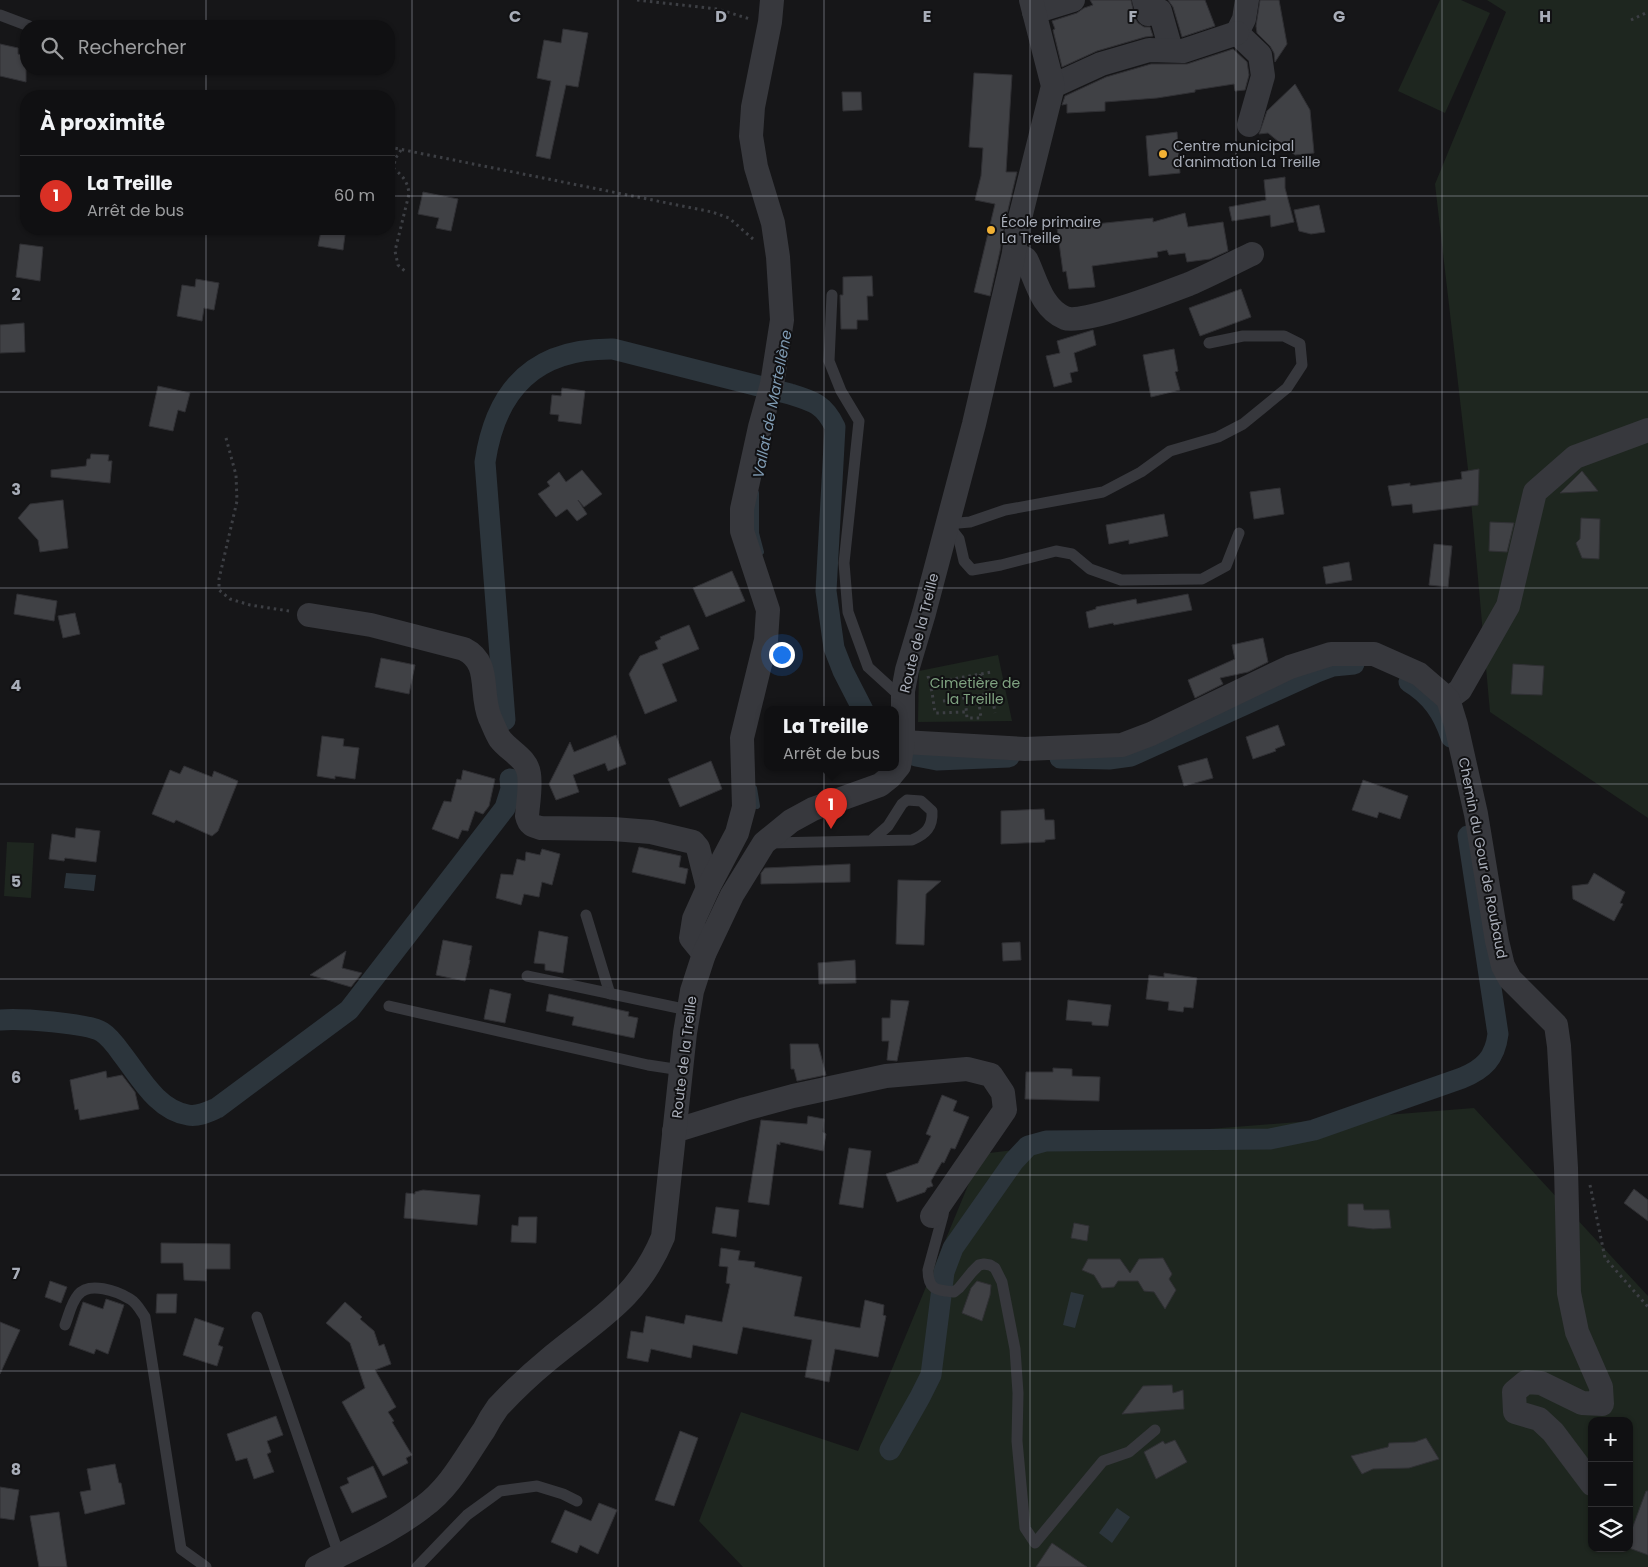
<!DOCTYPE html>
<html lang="fr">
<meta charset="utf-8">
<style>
body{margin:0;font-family:Poppins,sans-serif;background:#1e1e20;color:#f1f3f6}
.controls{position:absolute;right:15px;bottom:15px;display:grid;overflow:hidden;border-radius:10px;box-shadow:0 1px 4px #0004}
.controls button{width:45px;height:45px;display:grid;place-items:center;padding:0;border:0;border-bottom:1px solid #303032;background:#101012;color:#f1f3f6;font:25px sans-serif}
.you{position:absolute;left:781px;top:654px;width:18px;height:18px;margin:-12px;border:4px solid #fff;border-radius:50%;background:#1a73e8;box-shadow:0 0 0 8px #1a73e833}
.badge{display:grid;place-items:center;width:32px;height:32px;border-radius:50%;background:#d93025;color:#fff;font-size:16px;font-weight:700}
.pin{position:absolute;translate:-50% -41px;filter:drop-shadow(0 1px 2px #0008)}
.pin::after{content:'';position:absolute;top:26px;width:18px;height:15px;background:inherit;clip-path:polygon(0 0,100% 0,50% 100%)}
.popup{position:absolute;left:764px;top:706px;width:135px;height:65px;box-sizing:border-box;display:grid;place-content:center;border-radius:10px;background:#101012;filter:drop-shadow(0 1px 4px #0005);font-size:16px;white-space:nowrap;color:#9c9d9f}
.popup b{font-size:19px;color:#f1f3f6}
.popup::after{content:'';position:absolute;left:50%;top:100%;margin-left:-10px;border:10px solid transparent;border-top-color:#101012}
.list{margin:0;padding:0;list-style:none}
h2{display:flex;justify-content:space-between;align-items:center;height:65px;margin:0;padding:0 20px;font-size:21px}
h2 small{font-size:16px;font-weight:400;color:#9c9d9f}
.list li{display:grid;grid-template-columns:32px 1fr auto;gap:15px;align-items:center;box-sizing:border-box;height:80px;padding:0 20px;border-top:1px solid #303032}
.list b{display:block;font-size:19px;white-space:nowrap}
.list p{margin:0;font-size:16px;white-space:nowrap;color:#9c9d9f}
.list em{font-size:16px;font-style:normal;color:#9c9d9f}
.icon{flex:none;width:28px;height:28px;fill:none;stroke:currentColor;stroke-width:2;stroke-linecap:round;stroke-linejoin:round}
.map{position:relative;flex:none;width:1648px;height:1567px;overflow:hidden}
.search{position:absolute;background:#101012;box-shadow:0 1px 4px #0004;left:20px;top:20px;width:375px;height:55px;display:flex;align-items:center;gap:12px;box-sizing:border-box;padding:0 18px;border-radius:20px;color:#9c9d9f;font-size:19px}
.panel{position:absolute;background:#101012;box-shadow:0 1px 4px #0004;left:20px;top:90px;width:375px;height:145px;border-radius:20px}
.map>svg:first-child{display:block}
.green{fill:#1e261f;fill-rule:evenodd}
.water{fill:#2c353c}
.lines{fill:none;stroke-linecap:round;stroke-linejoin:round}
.stream{stroke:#2c353c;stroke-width:6}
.canal{stroke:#2c353c;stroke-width:21}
.building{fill:#404145;stroke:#303034}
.path{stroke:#3d3f44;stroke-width:3;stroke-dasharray:2.5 4;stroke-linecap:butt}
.lane{stroke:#37383d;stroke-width:11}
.street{stroke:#37383d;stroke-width:24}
.grid{fill:none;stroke:#a8adb8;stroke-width:1;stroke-opacity:0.55}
.poi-dot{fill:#f2b134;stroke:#111113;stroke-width:2}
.labels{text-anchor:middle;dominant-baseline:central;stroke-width:4;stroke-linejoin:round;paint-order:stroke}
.poi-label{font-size:14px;fill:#a8adb8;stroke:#111113;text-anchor:start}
.street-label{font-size:14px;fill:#a8adb8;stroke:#111113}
.park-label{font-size:14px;fill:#7fa381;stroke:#111113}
.water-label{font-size:15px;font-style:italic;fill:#7f9bb3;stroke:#111113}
.grid-label{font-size:16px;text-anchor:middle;font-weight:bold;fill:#a8adb8;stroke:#111113;stroke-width:4;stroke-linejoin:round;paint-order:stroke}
</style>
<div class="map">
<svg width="1648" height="1567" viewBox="0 0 1648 1567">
<rect width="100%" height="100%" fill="#161618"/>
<g class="green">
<path d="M1440,0H1461L1490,13L1445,113L1398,91Z"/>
<path d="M1487,0H1648V818L1490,712L1469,478L1435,184L1506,12Z"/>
<path d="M998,655L1012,721L918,722L919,671Z"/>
<path d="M7,842L34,843L31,898L4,896Z"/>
<path d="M1474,1108L1648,1296V1567H743L699,1521L741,1412L858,1451L981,1154L1158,1133ZM1592,1421H1629V1548H1592Z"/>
</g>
<g class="water">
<path d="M66,873L96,875L94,891L64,888Z"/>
<path d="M1071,1292L1084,1295L1075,1328L1063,1325Z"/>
<path d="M1117,1508L1130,1517L1112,1543L1099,1533Z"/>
</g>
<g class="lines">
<g class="stream">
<path d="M756,493V533L761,552"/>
<path d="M754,788L757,806"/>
</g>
<g class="canal">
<path d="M1409,682C1431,695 1443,713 1451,737"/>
<path d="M505,720L485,462C496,388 536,348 613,349L790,394C813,401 824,404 835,427L826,591L834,648L843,671L863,710"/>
<path d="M895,745L916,756L937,760L1009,757"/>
<path d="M1060,758L1109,759L1131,756L1317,672L1333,666L1354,664"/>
<path d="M0,1020C18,1018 88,1023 102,1032C110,1037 117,1047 122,1054C140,1077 157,1110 188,1115C198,1117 208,1112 217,1108L349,1010L505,808L511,789L510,779"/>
<path d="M890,1450L920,1397L931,1375L944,1272L953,1248L1014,1161L1028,1146L1046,1141L1270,1139L1314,1130L1462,1078C1484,1069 1495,1058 1498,1034L1468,836"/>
</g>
</g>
<g class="building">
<path d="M1090,0H1131L1135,18L1138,23L1144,27H1150L1153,36L1145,37L1097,51L1062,67L1053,30L1055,29L1052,21L1077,13L1084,8L1093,5Z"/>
<path d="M1168,0H1205L1215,26L1182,37L1173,7Z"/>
<path d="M1260,0H1279L1287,44L1275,62L1274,53L1270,46L1257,33L1256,26Z"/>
<path d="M563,29L588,33L578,87L566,85L550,159L536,156L551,81L537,78L544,40L561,43Z"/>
<path d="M0,44L18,48V54L26,56V82L0,76Z"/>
<path d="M1233,49L1247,62L1249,75L1245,90L1235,91L1234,84L1195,90V92L1157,98L1105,102V111L1067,113V104L1062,105L1065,96L1106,77L1151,64H1187Z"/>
<path d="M974,73L1012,75L1006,172H1017L1003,231L1000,251L990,296L974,292L995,204L975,200L981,176L983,148L969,147Z"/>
<path d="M1295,84L1310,110L1314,153L1295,155L1268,133L1259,134L1267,111Z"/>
<path d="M842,92H861L862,110L843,111Z"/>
<path d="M1177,132L1180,173L1149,176L1146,136Z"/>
<path d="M1285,177V188L1294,222L1271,227L1270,215L1232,221L1229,207L1266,200L1264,180Z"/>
<path d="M423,192L458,199L451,231L436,228L439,218L418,214Z"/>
<path d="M1319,205L1325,232L1311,234L1299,231L1294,210Z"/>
<path d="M1185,213L1188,227L1223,222L1228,251L1210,259L1187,262L1185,253L1169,255L1167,250L1157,252L1158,257L1092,266L1095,287L1069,289L1066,271L1063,272L1057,228L1153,218V222Z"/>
<path d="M321,231L345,235L343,250L318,246Z"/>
<path d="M20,244L43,247L40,281L16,277Z"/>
<path d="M872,276L873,296H867L868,320H857V329H841L840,295H843V277Z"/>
<path d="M196,279L219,283L214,310L204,308L202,321L177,316L182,285L195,287Z"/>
<path d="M1241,289L1251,317L1200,336L1189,308Z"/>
<path d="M24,323L25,352L0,353V325Z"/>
<path d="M1093,330L1096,345L1074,353L1078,371L1070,373L1072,382L1054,387L1046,356L1060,353L1057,341Z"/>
<path d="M1174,349L1178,371L1175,372L1180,390L1151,397L1143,355Z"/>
<path d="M158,386L190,393L185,412L178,410L173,431L149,426Z"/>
<path d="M562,388L585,391L581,424L558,421L559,415L550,414L552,395L561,396Z"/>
<path d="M91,454L109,455L108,461H112L110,483L51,477V470L86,466L87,459H90Z"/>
<path d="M1479,469L1478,505L1413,513L1412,504L1392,506L1388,486L1410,483V486L1462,479L1461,472Z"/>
<path d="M582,470L602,494L584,507L578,500L587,514L577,521L567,509L556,517L538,494L550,486L547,482L559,472L566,482Z"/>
<path d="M1582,471L1598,491L1560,493Z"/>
<path d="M1280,488L1284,514L1254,519L1250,492Z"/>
<path d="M63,500L68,548L40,552L38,540L18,518L30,504Z"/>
<path d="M1164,514L1168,536L1129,544V540L1109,544L1106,525Z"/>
<path d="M1581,518L1600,519L1599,559L1582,558L1576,543L1580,539Z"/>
<path d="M1490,522L1514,523L1507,552L1489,551Z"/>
<path d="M1434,544L1452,546L1448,587L1429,585Z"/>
<path d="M1349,562L1352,580L1326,584L1323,567Z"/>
<path d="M732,571L745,601L706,617L693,588Z"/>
<path d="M17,594L57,601L54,621L14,614Z"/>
<path d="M1188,594L1192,610L1114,625L1113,623L1089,628L1086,612L1096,609V607L1136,599L1137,604Z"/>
<path d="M75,613L80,634L63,638L58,616Z"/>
<path d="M689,625L699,649L662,664L677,701L645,714L629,674L640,656L658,649L655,642L661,639L660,637Z"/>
<path d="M1263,638L1268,662L1248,672L1220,678L1223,684L1195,698L1188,680L1235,659L1232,645Z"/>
<path d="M381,658L415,665L409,694L375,687Z"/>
<path d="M1513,664L1544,666L1542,695L1511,694Z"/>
<path d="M1278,725L1285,745L1275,749L1276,751L1253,759L1246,737Z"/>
<path d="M616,735L626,764L608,771L605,763L573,775L579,792L556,800L549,784L570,742L574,752Z"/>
<path d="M322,736L344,739L343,746L359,748L355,779L335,776V779L317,776Z"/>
<path d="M1207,758L1213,778L1184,786L1178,766Z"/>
<path d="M711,761L722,789L680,807L668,779Z"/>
<path d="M184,766L212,777L214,771L238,781L218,831L212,836L176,820L174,823L152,814L170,770L180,774Z"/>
<path d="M463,770L495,779L489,806L483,814L475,811L468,831L462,830L458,839L432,829L444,801L451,802L457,779L461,780Z"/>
<path d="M1363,780L1408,796L1400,819L1379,812L1377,818L1352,810Z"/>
<path d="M1044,809L1045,820H1054L1055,839L1045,840V842L1001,844V811Z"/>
<path d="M76,828L100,831L96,862L65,858L64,861L49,859L52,834L75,838Z"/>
<path d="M639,847L681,856L679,867L688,869L685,884L632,872Z"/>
<path d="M542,849L560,854L552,885L542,882L539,897L524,894L521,905L496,898L501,874L513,875L517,859L525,861L526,852L540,855Z"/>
<path d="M850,864V882L761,884V873L765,868Z"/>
<path d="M1594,873L1625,892L1620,903L1623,904L1614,921L1573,899L1572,886L1588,884Z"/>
<path d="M898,880L941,881L926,894L924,945L896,944Z"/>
<path d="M539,931L568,937L563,973L545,970V964L534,963Z"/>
<path d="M443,940L472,946L469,960H470L465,981L436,975Z"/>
<path d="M1020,942L1021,960L1003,961L1002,943Z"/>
<path d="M346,951L342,968L362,973L351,987L310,975Z"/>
<path d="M855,960L856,983L819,984L818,963Z"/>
<path d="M1164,973L1197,978L1193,1008L1184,1007L1183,1012L1168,1010L1169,1002L1146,999L1149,975L1164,977Z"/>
<path d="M490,989L511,994L505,1023L484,1019Z"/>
<path d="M549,994L629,1012L628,1016L638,1018L634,1038L572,1025L574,1017L546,1011Z"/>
<path d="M891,1000L909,1001L897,1061L887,1060L889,1041H882V1018H890Z"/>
<path d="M1068,1000L1111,1005L1108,1026L1092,1025V1022L1066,1020Z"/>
<path d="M790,1044H818L826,1075L797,1081L794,1069H791Z"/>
<path d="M1053,1068L1072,1069V1076L1100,1077L1099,1101L1025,1099L1026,1072H1053Z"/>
<path d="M106,1071L107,1078L122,1075L135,1092L139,1109L80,1120L78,1109L75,1110L70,1080Z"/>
<path d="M942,1095L957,1101L953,1111L969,1117L955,1149L951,1148L944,1163L942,1162L931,1181L933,1186L927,1188L925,1192L897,1202L886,1174L918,1163L931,1136L926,1134Z"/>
<path d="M808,1116L824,1119L823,1132L826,1134L823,1151L780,1142V1145L777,1144L769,1205L748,1202L761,1120L807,1124Z"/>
<path d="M849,1148L871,1151L863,1208L839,1204Z"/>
<path d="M1634,1189L1648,1200V1221L1624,1203Z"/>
<path d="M423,1190L480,1195L477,1225L404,1218L406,1193L415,1194V1192Z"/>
<path d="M1348,1204H1363L1364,1210H1389L1391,1228L1373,1229L1348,1226Z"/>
<path d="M716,1207L739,1210L736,1237L712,1233Z"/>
<path d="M519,1217H537L536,1243L511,1242L512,1225L518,1226Z"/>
<path d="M1074,1223L1089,1226L1087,1241L1071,1238Z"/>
<path d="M161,1243L230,1244V1269H206V1281L184,1280L183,1263H161Z"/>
<path d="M721,1248L740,1251L738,1260L755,1262L754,1267L802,1277L794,1316L860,1328L865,1300L884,1305L883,1315L886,1316L878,1357L835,1349L829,1382L805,1377L812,1340L743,1327L737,1354L693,1345L691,1358L651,1349L648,1362L627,1358L631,1331L643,1333L646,1316L684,1324L686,1315L722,1322L730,1284L726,1283L728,1267L719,1266Z"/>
<path d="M1163,1258L1172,1274L1169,1279L1176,1290L1165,1309L1154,1292L1144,1291L1138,1281H1118L1114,1287L1102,1288L1094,1275L1082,1270L1088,1259H1120L1130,1273L1139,1259Z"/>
<path d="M50,1281L67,1287L61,1303L45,1297Z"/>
<path d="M977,1281L991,1285L990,1295L982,1321L962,1313L971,1288Z"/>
<path d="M157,1294H177L176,1313H156Z"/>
<path d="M106,1299L124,1305L108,1354L96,1349L94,1354L69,1345L83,1302L103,1309Z"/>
<path d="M345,1302L362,1317L360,1319L374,1331L379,1346L384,1344L391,1364L375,1370L396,1407L388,1412L394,1421L392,1422L412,1455L406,1458L408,1463L383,1476L342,1402L365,1388L350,1343L326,1323Z"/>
<path d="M195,1318L224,1328L218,1345L223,1347L217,1366L183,1355Z"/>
<path d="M0,1322L20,1330L0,1374Z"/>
<path d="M1172,1385L1173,1393L1183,1390L1184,1409L1122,1414L1143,1386Z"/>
<path d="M276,1416L283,1435L267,1441L271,1452L267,1454L274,1472L254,1479L247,1458L236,1461L227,1434Z"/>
<path d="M680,1431L698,1438L674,1506L655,1500Z"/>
<path d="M1426,1438L1439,1459L1409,1468L1373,1469L1362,1474L1351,1456L1388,1447L1389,1443L1415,1442Z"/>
<path d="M1175,1440L1187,1462L1156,1479L1144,1452L1163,1441L1165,1444Z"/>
<path d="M115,1464L119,1483H121L125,1504L85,1514L80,1492L91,1490L87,1469Z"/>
<path d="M373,1466L387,1497L352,1513L340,1487L349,1483L347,1478Z"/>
<path d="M0,1487L19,1490L14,1520L0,1518Z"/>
<path d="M1646,1491H1648V1555L1629,1548V1537Z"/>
<path d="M599,1503L617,1510L598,1554L580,1545L577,1553L551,1542L565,1510L591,1521Z"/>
<path d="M59,1512L67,1567H39L30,1516Z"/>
<path d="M1052,1543L1087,1567H1036Z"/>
</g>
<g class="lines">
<g class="path">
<path d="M637,0L717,9L750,19"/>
<path d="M1631,20L1648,12"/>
<path d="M389,147L712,212L729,218L753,239"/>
<path d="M401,150L395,159L394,169C403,176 408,182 409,194L395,251L398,265L407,273"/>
<path d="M226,438L236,475L237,501L219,579V590L230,599L250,605L289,611"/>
<path d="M980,674L984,695"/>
<path d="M928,676L932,692L935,713L966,712"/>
<path d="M930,683L992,672"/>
<path d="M991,687L995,713"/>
<path d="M943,701L965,698L967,718H981L978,696L992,694"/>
<path d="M1590,1185L1605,1258L1648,1307"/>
</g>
<g class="lane">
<path d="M0,15L29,26"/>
<path d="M832,295L829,361L841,391L859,421L844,563L848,612L868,667L902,698"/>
<path d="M947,524L970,522L1005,510L1103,492L1141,472L1170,451L1218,437L1243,424L1287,388L1302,365L1300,344L1284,336H1243L1209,343"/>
<path d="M948,525L959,539L964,561L972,570L1001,565L1056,551L1072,554L1090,569L1121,580L1202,579L1226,566L1239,533"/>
<path d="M770,843L912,840C926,834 933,827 932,811L921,801L907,800L902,804L888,826L872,840"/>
<path d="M586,915L610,994"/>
<path d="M527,976L688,1010"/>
<path d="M389,1006L648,1065L681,1070"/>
<path d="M944,1209L943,1215L928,1270C928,1290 936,1290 954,1292L959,1288L972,1272L979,1265L984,1264L990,1265L995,1268L1002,1282L1015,1349L1018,1393L1017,1441L1025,1528L1035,1543L1103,1461L1129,1452L1155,1430"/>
<path d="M257,1317L339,1555"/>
<path d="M65,1325C69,1315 71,1303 78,1295C89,1281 117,1291 130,1299C137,1303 140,1310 145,1317L181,1549L206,1567"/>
<path d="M417,1567L467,1515L500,1491L537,1486L563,1494L577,1501"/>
</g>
<g class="street">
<path d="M1144,0L1148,14L1160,11L1171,50"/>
<path d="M1034,12L1073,0"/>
<path d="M1237,33L1260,55L1263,76L1249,125"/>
<path d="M1237,33L1244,19L1247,0"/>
<path d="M1053,86L1101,64L1149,50L1183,51L1237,33"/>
<path d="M1014,253L1026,259C1036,279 1041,308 1065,318C1083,325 1168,292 1189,284C1210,275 1231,264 1252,254"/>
<path d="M309,615L371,625L464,649C492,663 479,692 490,718C493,724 496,733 500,739C509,751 527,758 529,774C531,787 528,803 527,816C529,825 533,826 541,828L613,829L651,832L693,842L698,848L708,888"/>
<path d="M1448,699L1460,690L1508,606L1535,492L1575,457L1648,430"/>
<path d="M903,742L1025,749L1122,745L1151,734L1290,667L1331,654H1374L1419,674L1448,699L1456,725L1476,814L1497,941L1503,966L1510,979L1556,1025L1559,1046L1566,1168L1569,1293L1577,1332L1601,1387L1602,1404L1582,1403L1541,1383L1526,1382L1514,1392L1515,1412L1539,1419L1553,1432L1592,1484"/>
<path d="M704,954L691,938L694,919L708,888L737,833L744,807L742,738L766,640L768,610L742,531V509L760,427L772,384L782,320L778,257L773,223L756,167L751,136L753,107L770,22L772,0"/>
<path d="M674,1131L745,1109L793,1096L886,1076L967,1069L991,1075L1003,1093L1005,1110L932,1216"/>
<path d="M317,1567C353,1548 391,1532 423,1507C450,1488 466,1456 484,1430C488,1422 493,1414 498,1407C513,1391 531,1374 548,1360C597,1319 637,1300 663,1237L685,1033L692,991L704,954L732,895L764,843L791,821L813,809L880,785L890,777L899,766L903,742V691L907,670L924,613L974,424L1014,253L1016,234L1053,86L1031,0"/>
</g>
</g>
<path class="grid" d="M206,0V26M412,0V1567M618,0V1567M824,0V1567M1030,0V1567M1236,0V1567M1442,0V1567M206,69V96M0,196H26M389,196H1648M206,229V1567M0,392H1648M0,588H1648M0,784H1648M0,979H1648M0,1175H1648M0,1371H1648"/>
<g class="poi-dot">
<circle cx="1163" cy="154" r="5"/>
<circle cx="991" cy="230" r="5"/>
</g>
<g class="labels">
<g class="poi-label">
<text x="1173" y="146">Centre municipal<tspan x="1173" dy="16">d'animation La Treille</tspan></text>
<text x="1001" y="222">École primaire<tspan x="1001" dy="16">La Treille</tspan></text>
</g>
<g class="street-label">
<text transform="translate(919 633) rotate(-76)">Route de la Treille</text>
<text transform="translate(1483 858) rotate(79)">Chemin du Gour de Roubaud</text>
<text transform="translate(684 1057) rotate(-83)">Route de la Treille</text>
</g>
<g class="park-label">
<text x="975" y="683">Cimetière de<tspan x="975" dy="16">la Treille</tspan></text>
</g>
<g class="water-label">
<text transform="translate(772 404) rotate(-79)">Vallat de Martellène</text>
</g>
</g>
<g class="grid-label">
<text x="515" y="22">C</text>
<text x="721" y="22">D</text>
<text x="927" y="22">E</text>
<text x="1133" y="22">F</text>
<text x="1339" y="22">G</text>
<text x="1545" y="22">H</text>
<text x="16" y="300">2</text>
<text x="16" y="495">3</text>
<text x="16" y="691">4</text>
<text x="16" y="887">5</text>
<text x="16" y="1083">6</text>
<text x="16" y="1279">7</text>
<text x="16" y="1475">8</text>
</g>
</svg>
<div class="controls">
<button>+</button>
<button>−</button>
<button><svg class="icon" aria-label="layers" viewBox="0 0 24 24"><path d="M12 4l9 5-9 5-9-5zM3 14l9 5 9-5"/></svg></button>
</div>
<div class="you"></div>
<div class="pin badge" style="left:831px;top:829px">1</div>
<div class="popup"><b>La Treille</b>Arrêt de bus</div>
<div class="search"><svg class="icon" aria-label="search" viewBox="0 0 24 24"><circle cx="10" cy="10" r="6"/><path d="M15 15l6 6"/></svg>Rechercher</div>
<section class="panel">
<h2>À proximité<small></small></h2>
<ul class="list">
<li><span class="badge">1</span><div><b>La Treille</b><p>Arrêt de bus</p></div><em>60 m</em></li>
</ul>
</section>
</div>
